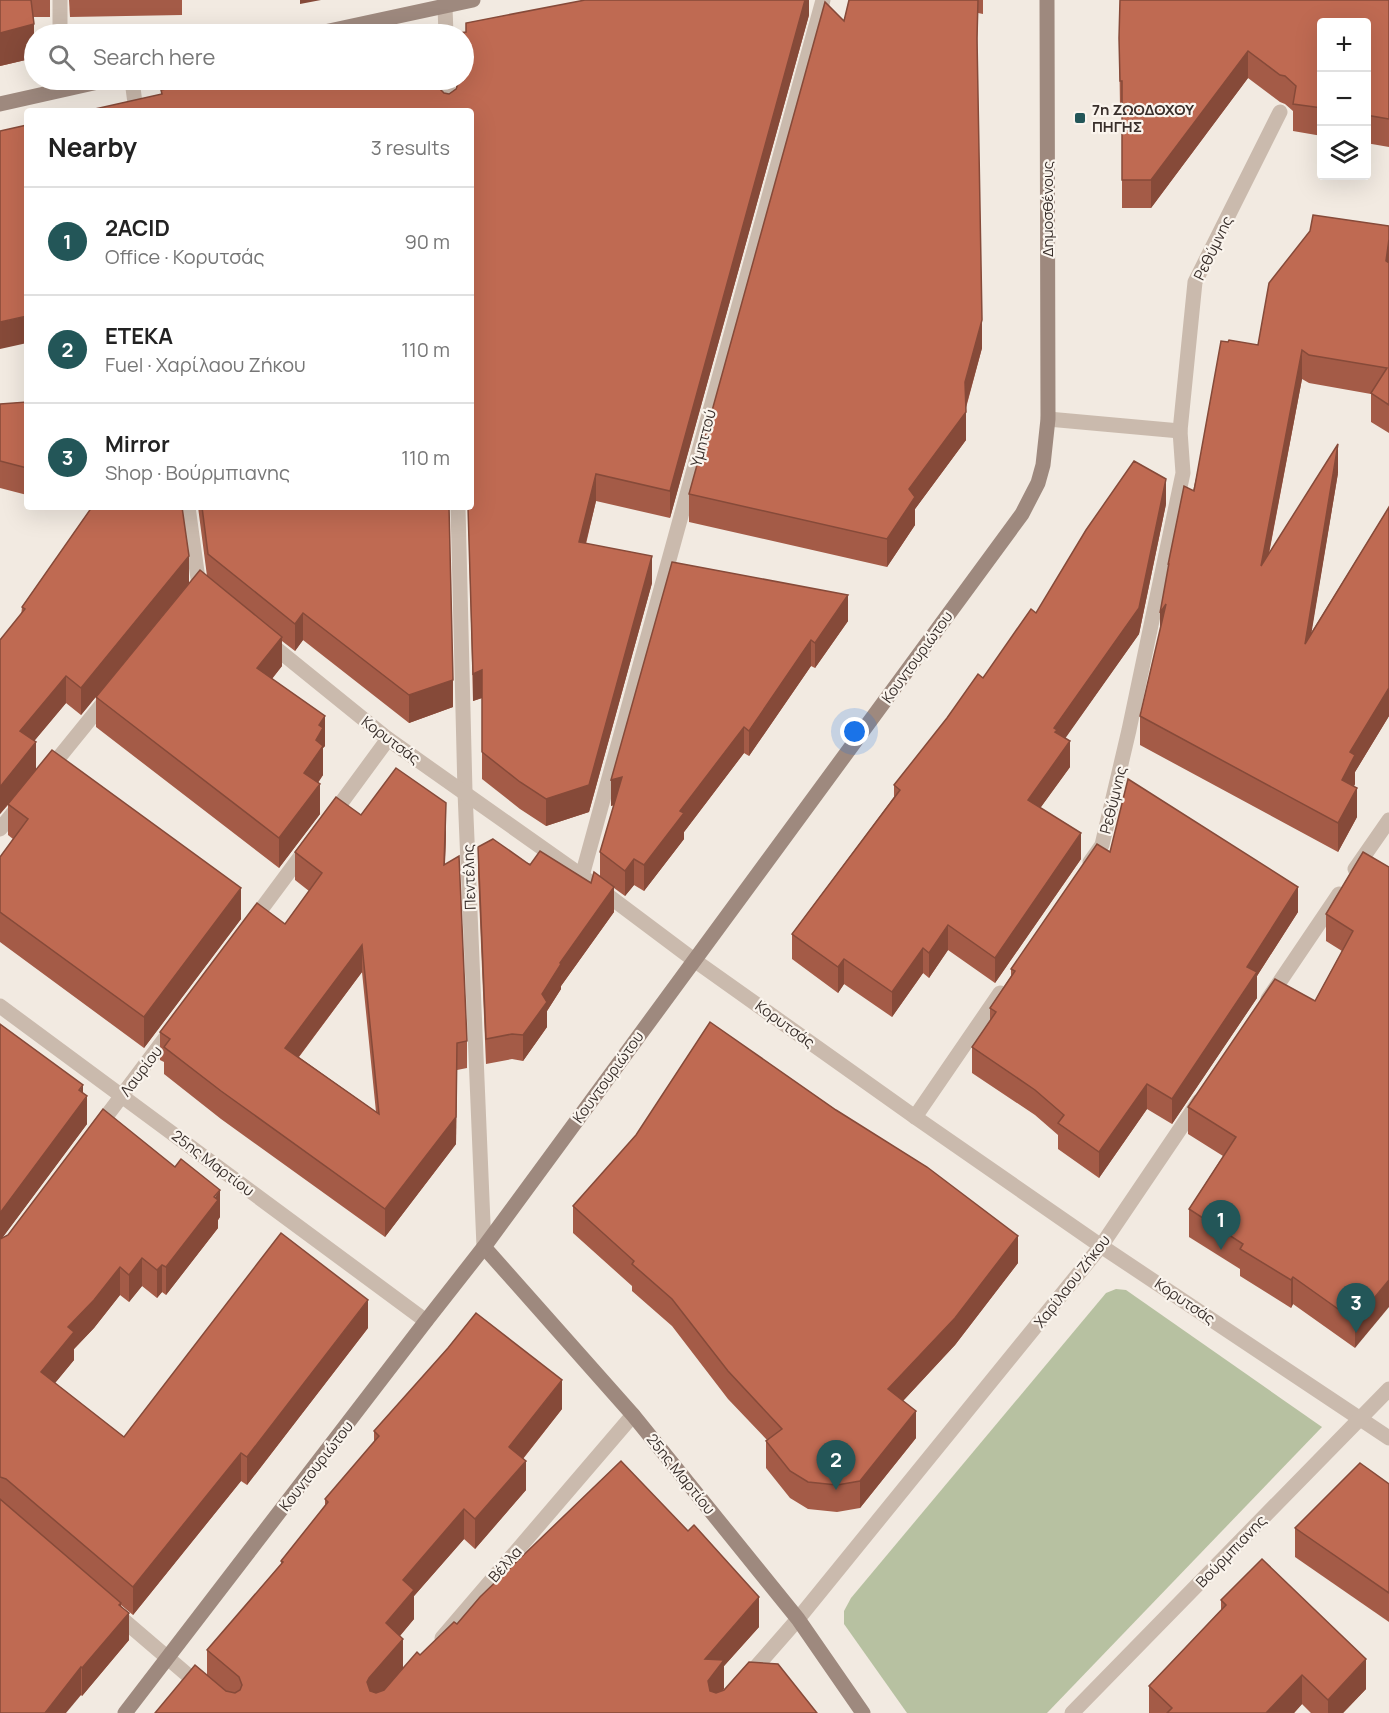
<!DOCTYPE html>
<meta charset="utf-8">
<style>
body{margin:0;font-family:Manrope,sans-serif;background:#f2f2f2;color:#222}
.controls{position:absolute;right:18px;top:18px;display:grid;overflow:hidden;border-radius:6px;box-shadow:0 6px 24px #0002}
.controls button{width:54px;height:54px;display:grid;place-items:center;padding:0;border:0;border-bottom:2px solid #e0e0e0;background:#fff;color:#222;font:30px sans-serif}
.you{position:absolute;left:855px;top:732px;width:21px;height:21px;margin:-15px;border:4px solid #fff;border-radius:50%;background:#1a73e8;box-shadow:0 0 0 9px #1a73e833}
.badge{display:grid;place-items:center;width:39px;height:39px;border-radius:50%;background:#235658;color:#fff;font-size:20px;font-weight:700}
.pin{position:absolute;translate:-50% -50px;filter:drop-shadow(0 2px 3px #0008)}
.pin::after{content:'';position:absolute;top:32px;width:21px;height:18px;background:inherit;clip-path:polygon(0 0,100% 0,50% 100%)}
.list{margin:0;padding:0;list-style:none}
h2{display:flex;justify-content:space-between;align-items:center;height:78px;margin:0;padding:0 24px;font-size:26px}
h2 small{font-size:20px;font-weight:400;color:#767676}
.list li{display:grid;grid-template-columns:39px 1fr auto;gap:18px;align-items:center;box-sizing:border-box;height:108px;padding:0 24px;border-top:2px solid #e0e0e0}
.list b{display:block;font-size:22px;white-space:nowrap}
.list p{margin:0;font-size:20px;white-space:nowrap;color:#767676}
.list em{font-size:20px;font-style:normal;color:#767676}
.icon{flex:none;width:33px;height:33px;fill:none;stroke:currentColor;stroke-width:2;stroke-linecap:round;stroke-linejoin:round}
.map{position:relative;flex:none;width:1389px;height:1713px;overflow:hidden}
.search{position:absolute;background:#fff;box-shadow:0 6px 24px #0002;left:24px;top:24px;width:450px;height:66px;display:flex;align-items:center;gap:15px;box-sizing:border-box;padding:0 21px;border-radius:33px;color:#767676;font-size:22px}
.panel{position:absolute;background:#fff;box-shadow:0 6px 24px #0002;left:24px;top:108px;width:450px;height:402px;border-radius:6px}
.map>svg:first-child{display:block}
.green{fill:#b7c1a1}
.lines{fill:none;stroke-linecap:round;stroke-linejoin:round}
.street{stroke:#cabaad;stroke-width:15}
.secondary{stroke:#9e897e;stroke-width:15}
.wall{fill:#a45b47;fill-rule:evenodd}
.shaded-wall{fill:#864a39}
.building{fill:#bf6a52;stroke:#864a39;stroke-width:1.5;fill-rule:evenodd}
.poi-dot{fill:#235658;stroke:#faf4ed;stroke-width:2}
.labels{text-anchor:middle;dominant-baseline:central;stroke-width:4.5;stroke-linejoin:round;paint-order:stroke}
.poi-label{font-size:15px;font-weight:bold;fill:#392f2b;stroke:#faf4ed;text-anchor:start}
.street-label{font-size:15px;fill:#392f2b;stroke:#faf4ed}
</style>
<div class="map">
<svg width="1389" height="1713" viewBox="0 0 1389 1713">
<rect width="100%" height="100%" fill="#f2eae1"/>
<path class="green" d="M1116,1289L1126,1290L1322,1427L1047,1713H907L844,1624V1611L851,1598L1106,1293Z"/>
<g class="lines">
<g class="street">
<path d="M60,0V34"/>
<path d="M445,7L446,34"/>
<path d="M132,80L136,111"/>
<path d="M447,80L448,111"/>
<path d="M1048,419L1180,431"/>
<path d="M188,507L199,586L194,593"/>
<path d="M458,507L465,792L484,1247"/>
<path d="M267,641L388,739L582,876L694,960L915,1117L1101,1246L1389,1438"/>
<path d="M48,771L108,697"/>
<path d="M330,818L388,739"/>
<path d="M0,829L19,806"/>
<path d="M1090,862L1102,845L1129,730L1183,473L1180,431L1195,282L1280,112"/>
<path d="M1355,869L1389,820"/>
<path d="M582,876L823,0"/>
<path d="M251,923L306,849"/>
<path d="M1268,999L1339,894"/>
<path d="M0,1006L426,1321"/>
<path d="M915,1117L1000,993"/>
<path d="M96,1130L172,1029"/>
<path d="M114,1612L232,1713"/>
<path d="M442,1638L633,1415"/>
<path d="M748,1676L798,1619L1101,1246L1199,1101"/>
<path d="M1072,1713L1389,1389"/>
</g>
<g class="secondary">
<path d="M315,34L473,0"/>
<path d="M0,104L107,80"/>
<path d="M484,1247L633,1415L798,1619L863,1713"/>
<path d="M125,1713L426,1321L484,1247L1022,514L1038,483L1043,465L1048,419L1047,0"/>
</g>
</g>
<g class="wall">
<path d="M0,0H50V17H33L34,58L0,66Z"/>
<path d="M69,0H182V15L70,17Z"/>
<path d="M809,0V15L670,518L596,501L586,544L652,583L589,812L546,826L520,809L482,779V698L473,701L468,507H471V111H86L439,88L444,93L449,94L456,89V80H464Z"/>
<path d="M849,0H983V14L978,13L977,54L982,348L966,408V440L915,509V525L887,567L689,522V494L844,21Z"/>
<path d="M1389,0V147L1366,143V22H1322V136L1293,131V111L1285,104L1280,102L1248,78L1151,208H1122V108H1120L1119,38Z"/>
<path d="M1389,226V433L1371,422V394L1309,383L1302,379L1269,554L1338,473L1311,633L1389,507V716L1355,772V784L1354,786L1357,817L1338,852L1140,745V716L1228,342L1258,345Z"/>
<path d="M27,402V495L0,488V404Z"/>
<path d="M1166,504L1139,634L1065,738L1070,767L1040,808L1081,859L995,983L948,950L929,978L923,973L892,1017L844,984L838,993L792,959V934L894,797V785L1036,613Z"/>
<path d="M77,507H182L189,583L81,715L66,703L34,741L36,769L241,919L144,1048L0,942V857L13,839L8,835V805L0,814L22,607L90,510Z"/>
<path d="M198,507H449L453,707L409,723L303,640L295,651L282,641V666L272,679L325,746L323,748V775L318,783L320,814L279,868L96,727V697L207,576Z"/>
<path d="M672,562L848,621L815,668L811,666L749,756L744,753L684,832V839L644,891L634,885L625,896L614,888V912L561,986V989L547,1011V1027L523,1061L512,1059L486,1064L478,873V847L591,883L600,876V852L614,805L611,806Z"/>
<path d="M361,815L446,831L445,864L467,1041V1068L457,1070L456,1144L385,1237L221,1119L164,1074V1062L160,1060V1032L285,924L309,891L295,880V852ZM362,972L376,1112L299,1057Z"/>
<path d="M1110,852L1298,912L1257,976V998L1172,1124L1147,1109L1099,1178L1058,1149V1135L1035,1115L972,1073V1047L990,1021V1008L1011,976V969Z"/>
<path d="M1363,852L1355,1348L1293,1304L1291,1308L1240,1276V1269L1189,1237V1209L1223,1156L1188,1134V1107L1315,1001L1342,951L1326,941V914Z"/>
<path d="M0,1024L83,1093L87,1124L2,1238L220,1217L218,1220V1228L166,1295L162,1292L157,1298L142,1286L129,1302L120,1295L94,1328L74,1349V1360L55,1383L124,1437L368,1328L247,1485L241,1481L133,1615L121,1605L129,1640L82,1696L81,1695L0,1713Z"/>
<path d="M573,1206L1018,1263L955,1345L903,1401L916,1438L860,1508L837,1512L808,1509L790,1498L766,1468V1441L767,1440L728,1399L672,1326L632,1291V1286L573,1233Z"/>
<path d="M562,1409L523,1459L526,1490L475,1549L464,1539L414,1596V1619L400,1636L403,1668L420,1655L457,1624L759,1627L724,1666V1689L155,1713L207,1675V1650L281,1564V1561L325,1506V1499L374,1442V1431Z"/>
<path d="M1389,1484V1622L1295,1557V1528Z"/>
<path d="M1221,1600L1366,1689L1343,1713H1311L1302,1704L1294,1713H1149V1686L1221,1610Z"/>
</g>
<g class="shaded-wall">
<path d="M300,0H321L300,4Z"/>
<path d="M805,0H809V15L670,518V491Z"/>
<path d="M34,24V58L0,66V33Z"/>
<path d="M1248,51V78L1151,208V180Z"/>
<path d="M1389,239V268L1386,261Z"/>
<path d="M27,316V343L0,349V322Z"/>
<path d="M982,320V348L965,410V382Z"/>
<path d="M1302,350V379L1261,594V566Z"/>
<path d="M966,412V440L915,509V525L887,567V539L909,489Z"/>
<path d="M1338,444V473L1305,672V644Z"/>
<path d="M596,474V501L579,570V542Z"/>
<path d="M1166,479V504L1139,634L1057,750L1054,728Z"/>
<path d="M189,556V583L81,715V688Z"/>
<path d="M652,556V583L589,812L546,826V799Z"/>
<path d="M848,595V621L815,668V643Z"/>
<path d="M1166,604L1160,642V613Z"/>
<path d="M303,613V640L295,651V624Z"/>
<path d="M282,637V666L257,697V668Z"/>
<path d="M811,640V666L749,756V731Z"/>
<path d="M482,670V698L473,701V674Z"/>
<path d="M66,676V703L20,758V731Z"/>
<path d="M453,680V707L409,723V695Z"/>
<path d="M1389,688V716L1355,772V784L1342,808V780L1350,752Z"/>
<path d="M325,716V746L323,748V775L304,802V773L316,740L319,725Z"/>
<path d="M744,727V753L684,832V839L644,891V865L680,811Z"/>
<path d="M1070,741V767L1028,825V800Z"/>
<path d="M36,742V769L0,814V787Z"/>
<path d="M622,777V802L611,806V780Z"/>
<path d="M320,784V814L279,868V838Z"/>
<path d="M1357,788V817L1338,852V823Z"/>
<path d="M446,803V831L444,892V865Z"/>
<path d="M1081,833V859L995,983V958Z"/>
<path d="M634,859V885L625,896V871Z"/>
<path d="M614,887V912L561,986V989L547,1011V1027L523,1061V1035L542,994L560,963Z"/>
<path d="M1298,887V912L1257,976V998L1172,1124V1099L1247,967Z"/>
<path d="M241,888V919L144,1048V1017Z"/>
<path d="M948,925V950L929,978V953Z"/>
<path d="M362,945V972L285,1075V1048Z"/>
<path d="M923,948V973L892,1017V992Z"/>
<path d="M844,959V984L838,993V967Z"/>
<path d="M457,1043L456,1144L385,1237V1209Z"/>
<path d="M1147,1084V1109L1099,1178V1152Z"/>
<path d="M83,1085V1102L87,1096V1124L0,1241V1213Z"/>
<path d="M220,1190V1217L218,1220V1228L166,1295V1267Z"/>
<path d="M1018,1236V1263L955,1345L888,1417V1389Z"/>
<path d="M142,1258V1286L129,1302V1275Z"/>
<path d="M162,1265V1292L157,1298V1270Z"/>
<path d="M120,1267V1295L94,1328L74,1349V1360L41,1400V1372L68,1327Z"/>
<path d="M1293,1277V1304L1291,1308V1280Z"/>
<path d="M1389,1280V1307L1355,1348V1321Z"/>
<path d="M368,1300V1328L247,1485V1457Z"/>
<path d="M562,1380V1409L509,1476V1447Z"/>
<path d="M916,1411V1438L860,1508V1481Z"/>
<path d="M241,1453V1481L133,1615V1587Z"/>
<path d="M526,1461V1490L475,1549V1519Z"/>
<path d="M464,1509V1539L414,1596V1619L386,1652V1623L403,1580Z"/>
<path d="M759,1597V1627L724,1666V1689L708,1711L705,1659Z"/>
<path d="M121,1603V1622L129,1613V1640L82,1696V1668Z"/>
<path d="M403,1639V1668L369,1707L367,1682L369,1678Z"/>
<path d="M1366,1659V1689L1343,1713H1328V1700Z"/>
<path d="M81,1667V1695L66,1713H45Z"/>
<path d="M1302,1675V1704L1294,1713H1266Z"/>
</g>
<g class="building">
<path d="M0,0H31L34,24L0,33Z"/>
<path d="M585,0H805L670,491L596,474L579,542L652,556L589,785L546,799L520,782L482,752V670L473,674L468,507H471V111H86L162,94L161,90L211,80H439V88L444,93L449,94L456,89L458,84L457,80H464V34H451L466,32V23Z"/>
<path d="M849,0H978L977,38L982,320L965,382L966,412L909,489L915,497L887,539L689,494L825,2L844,21Z"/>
<path d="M1120,0H1389V119L1366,115V22H1322V108L1293,104L1296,86L1285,76L1280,75L1248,51L1151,180H1122V81H1120L1119,38Z"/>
<path d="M27,125V316L0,322V131Z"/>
<path d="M1313,215L1389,226V239L1386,261L1389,263V405L1371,393L1387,368L1309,355L1302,350L1261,566L1338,444L1305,644L1389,507V688L1350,752L1355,755L1342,780L1357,788L1338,823L1140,716L1166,604L1160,613L1169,563L1168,565L1184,486L1194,491L1221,341L1228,342L1229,340L1258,345L1269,283L1310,231Z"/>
<path d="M27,402V468L0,461V404Z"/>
<path d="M1134,461L1166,479L1139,608L1054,728L1057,730L1055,732L1070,741L1028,800L1081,833L995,958L948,925L929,953L923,948L892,992L844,959L838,967L792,934L900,790L894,785L947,718L978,674L983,678L1031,609L1036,613L1086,530Z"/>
<path d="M92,507H182L189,556L81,688L66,676L20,731L36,742L0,787V640L25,609L22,607Z"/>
<path d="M202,507H449L453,680L409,695L303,613L295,624L208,554Z"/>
<path d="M672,562L848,595L815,643L811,640L749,731L744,727L680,811L684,813L644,865L634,859L625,871L600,852L622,777L611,780Z"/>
<path d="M200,570L282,637L257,668L325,716L319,725L323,728L316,740L323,746L304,773L320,784L279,838L96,697Z"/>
<path d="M52,750L241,888L144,1017L0,912V857L28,819L8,804Z"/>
<path d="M396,768L446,803L444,865L459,856L467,1041L457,1043L456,1117L385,1209L221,1091L164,1047L170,1039L160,1032L257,903L285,924L322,873L295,852L336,797L361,815ZM362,945L379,1114L285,1048Z"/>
<path d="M1128,779L1298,887L1247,967L1257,972L1172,1099L1147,1084L1099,1152L1058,1123L1064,1115L1035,1090L972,1047L996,1012L990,1008L1015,971L1011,969L1097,844L1110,852Z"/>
<path d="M493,839L530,865L540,851L591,883L594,872L614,887L560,963L561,964L542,994L547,1002L523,1035L512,1034L486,1039L478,847Z"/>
<path d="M1363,852L1389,867V1280L1355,1321L1293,1277L1291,1280L1240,1249L1243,1244L1189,1209L1236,1137L1188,1107L1275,979L1315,1001L1353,931L1326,914Z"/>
<path d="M710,1022L836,1110L927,1167L1018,1236L955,1318L888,1389L916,1411L860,1481L837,1485L808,1482L790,1471L766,1441L782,1429L728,1371L672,1299L632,1264L634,1261L573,1206L636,1135Z"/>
<path d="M0,1024L83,1085L79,1090L87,1096L0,1213Z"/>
<path d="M103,1109L175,1167L181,1159L220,1190L214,1197L218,1200L166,1267L162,1265L157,1270L142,1258L129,1275L120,1267L94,1300L68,1327L74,1332L41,1372L124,1437L281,1233L368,1300L247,1457L241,1453L133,1587L6,1479L0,1477V1239L8,1235Z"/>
<path d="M476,1313L562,1380L509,1447L526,1461L475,1519L464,1509L403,1580L414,1590L386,1623L403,1639L369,1678L367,1682L370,1691L376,1693L384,1690L417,1652L420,1655L454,1622L457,1624L480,1597L621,1461L688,1531L694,1525L759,1597L705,1659L724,1660L708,1681L710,1691L716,1693L724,1690L749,1662L778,1664L817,1713H155L195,1665L226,1691L235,1693L240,1690L242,1685L239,1677L207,1650L283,1562L281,1561L328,1502L325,1499L379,1436L374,1431L448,1348Z"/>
<path d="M1360,1463L1389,1484V1593L1295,1528Z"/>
<path d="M0,1499L121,1603L119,1605L129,1613L82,1668L81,1667L45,1713H0Z"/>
<path d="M1262,1559L1366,1659L1328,1700L1302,1675L1266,1713H1167L1172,1708L1149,1686L1226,1605L1221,1600Z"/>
</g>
<rect class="poi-dot" x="1074" y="112" width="12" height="12" rx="3"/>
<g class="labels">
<g class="poi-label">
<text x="1092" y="109">7η ΖΩΟΔΟΧΟΥ<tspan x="1092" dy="17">ΠΗΓΗΣ</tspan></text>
</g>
<g class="street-label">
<text transform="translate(1047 209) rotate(-90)">Δημοσθένους</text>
<text transform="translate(1213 248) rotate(-64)">Ρεθύμνης</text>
<text transform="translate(703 438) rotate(-75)">Υμηττού</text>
<text transform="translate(917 657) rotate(-54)">Κουντουριώτου</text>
<text transform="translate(391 740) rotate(37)">Κορυτσάς</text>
<text transform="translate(1113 800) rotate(-76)">Ρεθύμνης</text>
<text transform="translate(469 877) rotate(-92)">Πεντέλης</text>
<text transform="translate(785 1024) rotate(36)">Κορυτσάς</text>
<text transform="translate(141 1071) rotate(-53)">Λαυρίου</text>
<text transform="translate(608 1077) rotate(-54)">Κουντουριώτου</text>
<text transform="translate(213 1163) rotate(37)">25ης Μαρτίου</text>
<text transform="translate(1072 1281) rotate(-52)">Χαρίλαου Ζήκου</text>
<text transform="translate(1185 1301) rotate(34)">Κορυτσάς</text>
<text transform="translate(316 1466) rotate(-52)">Κουντουριώτου</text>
<text transform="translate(681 1474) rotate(51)">25ης Μαρτίου</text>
<text transform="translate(1231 1551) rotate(-46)">Βούρμπιανης</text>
<text transform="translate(505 1564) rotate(-49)">Βέλλα</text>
</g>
</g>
</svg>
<div class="controls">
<button>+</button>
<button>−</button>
<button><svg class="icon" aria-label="layers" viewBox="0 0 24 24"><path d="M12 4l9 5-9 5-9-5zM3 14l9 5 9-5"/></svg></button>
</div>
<div class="you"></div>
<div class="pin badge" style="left:1221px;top:1250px">1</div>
<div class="pin badge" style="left:836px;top:1490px">2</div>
<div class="pin badge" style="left:1356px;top:1333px">3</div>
<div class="search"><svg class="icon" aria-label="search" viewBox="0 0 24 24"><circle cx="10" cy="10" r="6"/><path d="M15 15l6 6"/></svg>Search here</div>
<section class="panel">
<h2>Nearby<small>3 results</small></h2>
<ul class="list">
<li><span class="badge">1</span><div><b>2ACID</b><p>Office · Κορυτσάς</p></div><em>90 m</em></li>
<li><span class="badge">2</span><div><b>ΕΤΕΚΑ</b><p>Fuel · Χαρίλαου Ζήκου</p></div><em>110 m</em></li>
<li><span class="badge">3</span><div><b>Mirror</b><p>Shop · Βούρμπιανης</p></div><em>110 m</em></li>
</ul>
</section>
</div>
